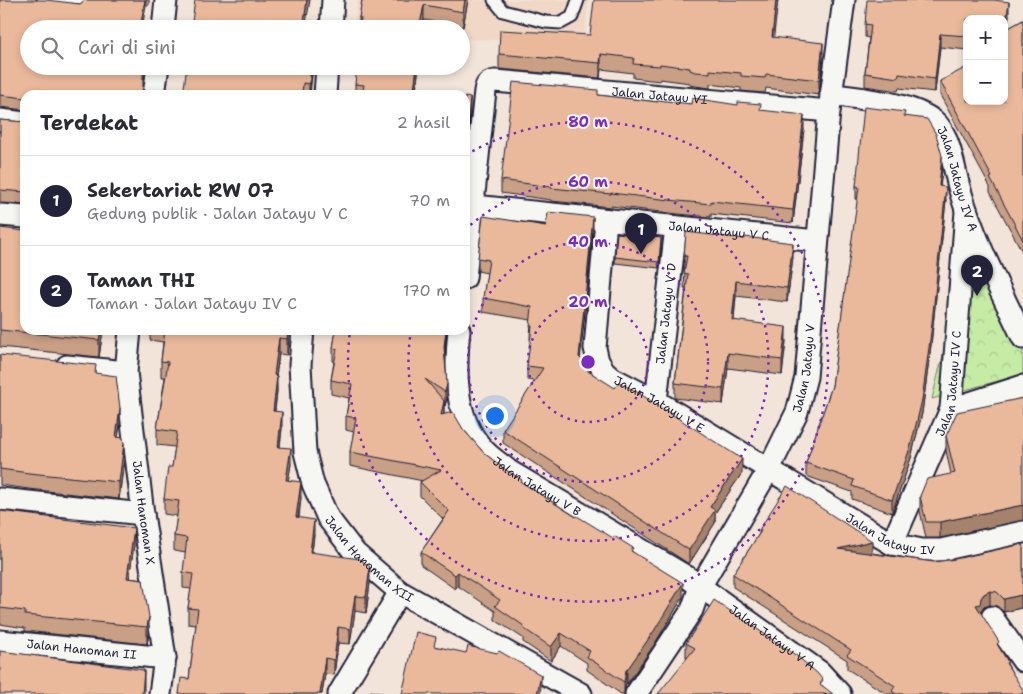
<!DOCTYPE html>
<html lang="id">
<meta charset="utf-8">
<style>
body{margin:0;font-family:"Shantell Sans",sans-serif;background:#f7f7f7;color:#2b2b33}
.controls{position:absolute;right:15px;top:15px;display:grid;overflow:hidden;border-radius:10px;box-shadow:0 2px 8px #0003}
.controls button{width:45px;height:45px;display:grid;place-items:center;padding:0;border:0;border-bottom:1px solid #e1e1e2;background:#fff;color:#2b2b33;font:25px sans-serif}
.you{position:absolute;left:494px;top:415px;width:18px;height:18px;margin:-12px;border:4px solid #fff;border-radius:50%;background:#1a73e8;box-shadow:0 0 0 8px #1a73e833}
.badge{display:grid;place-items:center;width:32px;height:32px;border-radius:50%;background:#22223b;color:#fff;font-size:16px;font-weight:700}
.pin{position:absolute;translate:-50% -41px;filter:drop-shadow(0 1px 2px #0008)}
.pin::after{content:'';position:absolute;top:26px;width:18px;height:15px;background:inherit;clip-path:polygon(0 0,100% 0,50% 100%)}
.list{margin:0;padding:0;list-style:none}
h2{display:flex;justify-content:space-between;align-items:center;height:65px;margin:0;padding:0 20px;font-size:21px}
h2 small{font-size:16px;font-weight:400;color:#7c7c81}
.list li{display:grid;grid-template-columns:32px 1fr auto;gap:15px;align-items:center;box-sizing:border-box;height:90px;padding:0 20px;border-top:1px solid #e1e1e2}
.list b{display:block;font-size:19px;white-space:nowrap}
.list p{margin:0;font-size:16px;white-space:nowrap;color:#7c7c81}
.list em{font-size:16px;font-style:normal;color:#7c7c81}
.icon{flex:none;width:28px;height:28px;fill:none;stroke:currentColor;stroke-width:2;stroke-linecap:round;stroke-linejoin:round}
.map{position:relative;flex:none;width:1023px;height:694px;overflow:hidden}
.search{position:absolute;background:#fff;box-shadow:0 2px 8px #0003;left:20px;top:20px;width:450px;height:55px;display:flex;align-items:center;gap:12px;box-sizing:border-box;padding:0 18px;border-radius:28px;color:#7c7c81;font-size:19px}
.panel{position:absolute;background:#fff;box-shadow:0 2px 8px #0003;left:20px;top:90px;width:450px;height:245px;border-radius:15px}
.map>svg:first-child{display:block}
.built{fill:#f0d7c6}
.park{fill:url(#park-crowns);stroke:#748670}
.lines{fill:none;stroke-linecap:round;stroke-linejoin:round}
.service-casing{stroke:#22223b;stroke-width:15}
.minor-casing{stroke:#22223b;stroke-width:25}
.service{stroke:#f6f6f2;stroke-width:11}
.minor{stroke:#f6f6f2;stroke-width:21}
.wall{fill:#c99f85;stroke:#22223b}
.shaded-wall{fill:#a4826c;stroke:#22223b}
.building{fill:#eab99b;stroke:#22223b}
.ring{fill:none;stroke:#7b2cbf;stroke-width:2.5;stroke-dasharray:2.5 5}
.labels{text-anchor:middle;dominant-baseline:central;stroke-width:4;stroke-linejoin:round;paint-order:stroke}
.street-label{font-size:12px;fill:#22223b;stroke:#f6f6f2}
.centre{fill:#7b2cbf;stroke:#f6f6f2;stroke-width:2.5}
.ring-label{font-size:15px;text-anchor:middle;font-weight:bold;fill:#7b2cbf;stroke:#f6f6f2;stroke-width:4;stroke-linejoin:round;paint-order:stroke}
</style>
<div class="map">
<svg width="1023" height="694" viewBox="0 0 1023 694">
<defs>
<pattern id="park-crowns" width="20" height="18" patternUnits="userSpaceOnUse" patternTransform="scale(1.25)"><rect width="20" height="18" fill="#c6eba5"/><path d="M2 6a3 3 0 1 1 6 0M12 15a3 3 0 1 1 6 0" fill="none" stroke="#aac98f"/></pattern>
</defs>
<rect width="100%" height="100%" fill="#f2e4d8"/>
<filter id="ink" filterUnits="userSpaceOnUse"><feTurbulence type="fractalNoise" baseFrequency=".02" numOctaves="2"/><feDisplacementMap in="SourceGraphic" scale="10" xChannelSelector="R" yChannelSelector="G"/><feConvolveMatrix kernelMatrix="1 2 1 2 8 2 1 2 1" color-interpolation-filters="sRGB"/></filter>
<g filter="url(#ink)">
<path class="built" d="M358,0H589L583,43L461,39V29H354Z"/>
<path class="park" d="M971,243L1023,350V374L932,399Z"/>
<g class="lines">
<g class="service-casing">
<path id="service" d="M494,0L503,11L546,22L561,23L572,17L578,0"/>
</g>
<g class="minor-casing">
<g id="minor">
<path d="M48,0L76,4"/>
<path d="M163,29L166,0"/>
<path d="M331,29L333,0"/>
<path id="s1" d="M831,94C861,99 910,102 934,121C949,133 954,168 959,187C974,240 1000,289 1023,338"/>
<path d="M154,95L158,66"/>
<path d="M325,95L327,66"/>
<path d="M0,120L25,123"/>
<path id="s2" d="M465,205L817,241"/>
<path d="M0,215L25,217"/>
<path id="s3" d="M606,220L595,348L598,361L604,371L612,378L656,401L892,544L922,550H941L1023,532"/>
<path id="s4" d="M465,278L485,91C486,84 488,82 495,81L829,111"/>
<path id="s5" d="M130,330L126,372L143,514L165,658L160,694"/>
<path id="s6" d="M303,330L300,365L305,452L313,484L328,518L355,553L400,592L581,694"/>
<path id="s7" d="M459,330C455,370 454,417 482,448C489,457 500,463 509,471L687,577L820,672L840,694"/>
<path d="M67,366L126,372"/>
<path id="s8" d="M656,401L676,227"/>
<path d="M951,409L1023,386"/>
<path d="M0,499L143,514"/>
<path id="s9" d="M892,544L951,409L966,211"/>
<path d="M992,617L1023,661"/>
<path id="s10" d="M0,641L165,658"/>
<path d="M339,694L400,592"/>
<path id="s11" d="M636,694L692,610L700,587L769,469L797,412L806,377L829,111L844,0"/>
</g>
</g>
<use href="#service" class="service"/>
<use href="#minor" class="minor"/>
</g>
<g class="wall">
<path d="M0,0L80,4L85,0H149V5H146L29,66H135V69L143,71V95H25V110L0,107Z"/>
<path d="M362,0H468L463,27L424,20L359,29V18Z"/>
<path d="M778,0L773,37L823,58L819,95L766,88L765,93L741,91V88L710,84V88L695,86L690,85V83L660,79V81L633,78V73L601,69L600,78L499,69V54L590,35Z"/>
<path d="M1009,15L1007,29L1023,20V253L990,192V187L940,95V81L1004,101L967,19V50L940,47L935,92L899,88L898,91L865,86V73L869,38L865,37V24Z"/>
<path d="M313,66L310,95H183Z"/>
<path d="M418,66V74L416,91L447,95H355V84Z"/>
<path d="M598,95L658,102L691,104L761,110L804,129L793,223L711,214V217L678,214L611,206V207L551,201V200L501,193V180Z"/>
<path d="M465,97L470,113L467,146H465Z"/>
<path d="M905,116L942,169L940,186L946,200L931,345L922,413L911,458L892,513L852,499V492L806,476V463L832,386L858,199H856V186Z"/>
<path d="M0,120L25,122V204L0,203Z"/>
<path d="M546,226L593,231L580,358L588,371L742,473L715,513V523L689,564L503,443V430L535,381L527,380V366L531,339H530L531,320L483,312V298L487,273L478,271V258Z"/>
<path d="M0,228L103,330L99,357L0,347Z"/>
<path d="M661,244L659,268L615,263V257Z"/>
<path d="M684,256L793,257L787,302L736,296L734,320L786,341L782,375L728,368L723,404L675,398V383L686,288H684L685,271H684Z"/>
<path d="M150,330H290L287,355L279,354L276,376L277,391L275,411L282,428L280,447L291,464L288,480L301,497L299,518L314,535L312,552L370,583L366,613L355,611L350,644L338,643L334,675L325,674L322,694H179L189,679L196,625L188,624V608L191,589L183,588V572L186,553L174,551V536L177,516L164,514V499L172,467L175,447L157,445V429L165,377H161V361L163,342L150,340Z"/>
<path d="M329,330H446L445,354L447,398L445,406L444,405V414L463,429L484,453L522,483L633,552L683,597L654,645L627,684L626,683L624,694H621L587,670V663L561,646L551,661L523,642V638L495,620V611L458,586L455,589L421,565V552L443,519L420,496V482L423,481L350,466V452L354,432L346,430V416L349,398L331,394V380L334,362H333V348L336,331Z"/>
<path d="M0,355L96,374L120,424L118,437L124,460L119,499L29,489L0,485Z"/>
<path d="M1023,398L940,538H926L920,511V496L951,474L946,451V436Z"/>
<path d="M0,511L134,545L129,578L143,580L149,634L147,644L25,631V628L0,624Z"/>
<path d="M759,530L872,553L934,562L955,559L1023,544V611L1021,608L1004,612L997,606L990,605L984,607L981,613L1023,694H887L847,669V660L733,587V574L759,534Z"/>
<path d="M686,643L823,686L687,658L686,657Z"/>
</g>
<g class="shaded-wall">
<path d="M145,0H146V5L142,29H140Z"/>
<path d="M307,0H310L305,29H303Z"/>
<path d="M465,0H468L463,27V12Z"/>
<path d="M776,0H778L772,52V37Z"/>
<path d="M1009,2V15L1005,43V30Z"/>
<path d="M424,5V20L422,29H419Z"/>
<path d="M940,34V47L935,92V79Z"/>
<path d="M823,43V58L819,95V80Z"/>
<path d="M601,54V69L600,78V63Z"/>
<path d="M311,66H313L309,95V84Z"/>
<path d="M417,66H418V74L415,95L414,90Z"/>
<path d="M470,98V113L467,146V131Z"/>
<path d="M804,115V129L793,223V210Z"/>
<path d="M942,156V169L939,199V186Z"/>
<path d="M946,187V200L931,345L922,413L911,458L892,513V500Z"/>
<path d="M593,217V231L579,371V357Z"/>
<path d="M661,238V244L659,268V262Z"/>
<path d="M793,243V257L787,302V288Z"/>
<path d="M736,281V296L732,335V320Z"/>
<path d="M786,327V341L782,375V360Z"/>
<path d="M101,330H103L99,357V340Z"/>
<path d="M288,330H290L287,355V339Z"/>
<path d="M446,330L444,360V347Z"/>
<path d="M279,338V354L274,391V375Z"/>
<path d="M728,353V368L723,404V389Z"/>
<path d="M277,376V391L273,426V411Z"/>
<path d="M447,384V398L445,406V392Z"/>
<path d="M444,401V415H441Z"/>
<path d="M120,408V424L116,453V437Z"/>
<path d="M282,412V428L278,462V447Z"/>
<path d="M124,443V460L119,499V482Z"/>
<path d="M291,448V464L286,495V480Z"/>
<path d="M742,459V473L715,513V523L689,564V550L710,507Z"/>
<path d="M301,482V497L296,533V517Z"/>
<path d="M1023,505V520L940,538V522Z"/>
<path d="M314,520V535L310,568V552Z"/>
<path d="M134,528V545L127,594V578Z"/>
<path d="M872,541V554L838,549Z"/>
<path d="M370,567V583L366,613V597Z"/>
<path d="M458,572V586L455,589V575Z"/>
<path d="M683,583V597L654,645L627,684V670Z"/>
<path d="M990,591V605L984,607L981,611L980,617L976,605L984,594Z"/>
<path d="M1021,595V608L1004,612V599Z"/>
<path d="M355,596V611L350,644V629Z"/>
<path d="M149,617V634L147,644V627Z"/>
<path d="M338,627V643L334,675V660Z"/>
<path d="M561,633V646L551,661V647Z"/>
<path d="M325,658V674L322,694H320Z"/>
<path d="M144,670V694H142Z"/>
<path d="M626,670V683L624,694V682Z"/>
<path d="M541,675V686L540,694H537Z"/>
</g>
<g class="building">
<path d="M0,0H46L80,4L85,0H145L140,29H29V66H133L132,69L143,71V88L141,95H25V98L0,95Z"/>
<path d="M195,0H307L303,29H191Z"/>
<path d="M362,0H465L463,12L424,5L419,29H359L361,18H359Z"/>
<path d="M594,0H776L772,37L823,43L819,80L766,74L765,78L741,76V73L710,70V73L695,72L690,70V68L660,64V66L633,64L634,58L601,54L600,63L499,54L500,30L590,35Z"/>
<path d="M867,0H994L1009,2L1005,30L1023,20V240L990,178L992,177L940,81L967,67V101H1004V19H967V36L940,34L935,79L899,74L898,78L865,73L871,25L865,24Z"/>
<path d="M187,66H311L309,84L303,83L302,95H183Z"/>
<path d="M357,66H417L414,90L447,95H362L364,85L355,84Z"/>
<path d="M513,82L598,90V95L658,102V100L691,104L692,98L738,105V102L761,104L760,110L804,115L793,210L711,201V204L678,201L611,193V194L551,188V187L501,180Z"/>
<path d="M465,97L470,98L467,131L465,130Z"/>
<path d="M864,107L905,112L904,116L927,119L936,134L942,156L939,186L946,187L931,332L922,400L911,445L892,500L852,486L854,480L806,463L832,386L859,187L856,186Z"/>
<path d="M0,120L25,122V192L0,190Z"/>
<path d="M548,212L593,217L579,357L585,363L588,371L615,388L619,382L637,392L742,459L710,507L715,510L689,550L503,430L543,368L527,366L532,326H530L532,307L483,298L489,260L478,258L483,216L546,226Z"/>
<path d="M0,228L25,231V330H101L99,340L0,330Z"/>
<path d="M686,232L745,239V237L793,243L787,288L736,281L732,320L786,327L782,360L728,353L723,389L675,383L688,274L684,273L687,256H684Z"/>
<path d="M617,233L661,238L659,262L615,257Z"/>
<path d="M165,330H288L287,339L279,338L274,375L277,376L273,411L282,412L278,447L291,448L286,480L301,482L296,517L314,520L310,552L360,559L370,567L366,597L355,596L350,629L338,627L334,660L325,658L320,694H179L181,678L189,679L198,609L188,608L193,574L183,572L187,538L174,536L179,501L164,499L168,467H172L177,432L157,429L168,362L161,361Z"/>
<path d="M336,330H446L444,347L447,384L445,392L425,379L444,401L441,415L453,412L463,429L484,453L503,468L522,480L521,482L576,517L577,516L613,538L614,536L633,548L631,551L683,583L654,631L627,670H626L624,682L587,657L590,651L561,633L551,647L523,628L524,626L495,606L500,600L458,572L455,575L421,552L449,511L420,482L441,470L350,452L356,418L346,416L352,384L331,380L337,349L333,348Z"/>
<path d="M0,355L96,365L95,373L116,376L120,408L116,437L123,438L124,443L119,482L29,473L0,469Z"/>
<path d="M1023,398V505L940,522H926L920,496L927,479L955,473L946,436L957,412Z"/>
<path d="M787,486L872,541L838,549L934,562L955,559L1023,544V598L1021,595L1004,599L997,592L990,591L984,594L981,598L980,604L976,605L999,642L997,644L1008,662L1006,663L1023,690V694H896L892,691L895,686L847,655L851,650L733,574L761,531L759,530Z"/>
<path d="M0,511L134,528L127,578L143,580L149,617L147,627L25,615V611L0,608Z"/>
<path d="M714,600L797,656L817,673L823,680L820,684L833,694H658L695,648L686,643Z"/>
<path d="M416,632L436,637L434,646L466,653L468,646L497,653L499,651L541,675L537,694H402Z"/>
<path d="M0,651L144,670L142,694H0Z"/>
<path d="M371,691L385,694H371Z"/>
</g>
</g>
<g class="ring">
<circle cx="588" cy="362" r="60"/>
<circle cx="588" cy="362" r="120"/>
<path d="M465 230A180 180 0 1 1 411 331"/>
<path d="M466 155A240 240 0 1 1 350 331"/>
</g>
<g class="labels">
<g class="street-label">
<text stroke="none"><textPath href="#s4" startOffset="369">Jalan Jatayu VI</textPath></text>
<text stroke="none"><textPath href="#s1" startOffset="171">Jalan Jatayu IV A</textPath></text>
<text stroke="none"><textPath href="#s2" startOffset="255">Jalan Jatayu V C</textPath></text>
<text stroke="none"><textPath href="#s8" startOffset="88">Jalan Jatayu V D</textPath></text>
<text stroke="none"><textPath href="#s11" startOffset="370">Jalan Jatayu V</textPath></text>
<text stroke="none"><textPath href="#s9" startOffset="172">Jalan Jatayu IV C</textPath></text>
<text stroke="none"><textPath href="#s3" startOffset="218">Jalan Jatayu V E</textPath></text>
<text stroke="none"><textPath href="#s7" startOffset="191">Jalan Jatayu V B</textPath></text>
<text stroke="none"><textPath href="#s5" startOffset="184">Jalan Hanoman X</textPath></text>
<text stroke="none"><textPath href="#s3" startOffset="485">Jalan Jatayu IV</textPath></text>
<text stroke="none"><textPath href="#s6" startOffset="251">Jalan Hanoman XII</textPath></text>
<text stroke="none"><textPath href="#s7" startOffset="471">Jalan Jatayu V A</textPath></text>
<text stroke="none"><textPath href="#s10" startOffset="82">Jalan Hanoman II</textPath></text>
</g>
</g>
<circle cx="588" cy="362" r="8" class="centre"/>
<g class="ring-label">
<text x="588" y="127">80 m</text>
<text x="588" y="187">60 m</text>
<text x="588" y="247">40 m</text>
<text x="588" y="307">20 m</text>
</g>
</svg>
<div class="controls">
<button>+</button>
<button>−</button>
</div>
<div class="you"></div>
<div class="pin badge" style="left:641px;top:254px">1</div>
<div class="pin badge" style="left:977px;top:296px">2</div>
<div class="search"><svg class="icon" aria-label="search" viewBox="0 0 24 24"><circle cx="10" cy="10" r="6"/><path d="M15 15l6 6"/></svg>Cari di sini</div>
<section class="panel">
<h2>Terdekat<small>2 hasil</small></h2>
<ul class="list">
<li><span class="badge">1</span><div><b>Sekertariat RW 07</b><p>Gedung publik · Jalan Jatayu V C</p></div><em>70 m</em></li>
<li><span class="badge">2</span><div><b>Taman THI</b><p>Taman · Jalan Jatayu IV C</p></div><em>170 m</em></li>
</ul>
</section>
</div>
